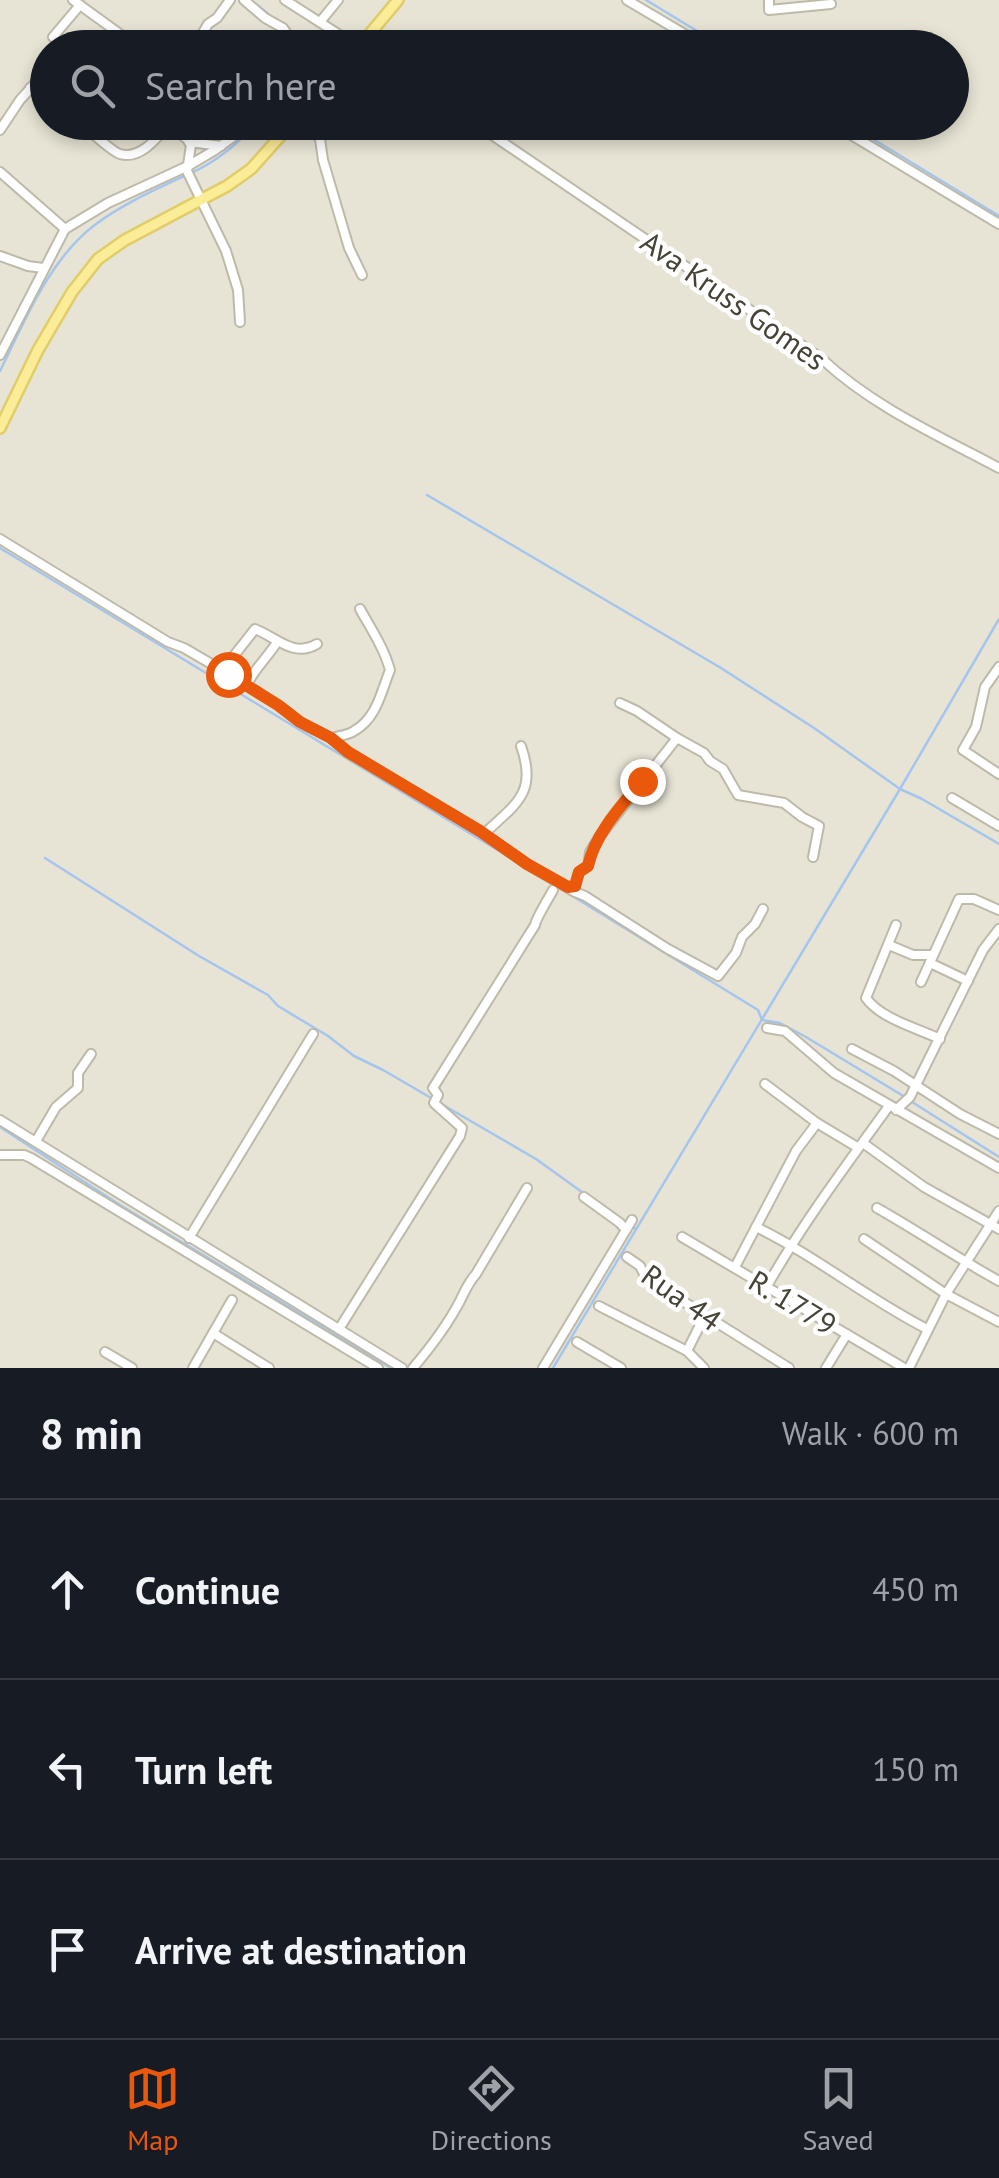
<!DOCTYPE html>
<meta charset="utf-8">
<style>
body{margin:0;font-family:"PT Sans",sans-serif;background:#20242c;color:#f1f3f6}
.stop{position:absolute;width:30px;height:30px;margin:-22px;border:8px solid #ea580c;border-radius:50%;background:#fff}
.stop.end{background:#ea580c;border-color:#fff;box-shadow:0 2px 10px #0008}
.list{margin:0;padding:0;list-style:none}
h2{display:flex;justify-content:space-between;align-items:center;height:130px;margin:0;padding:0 40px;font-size:42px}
h2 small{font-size:32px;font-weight:400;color:#9ea1a6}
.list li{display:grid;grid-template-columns:65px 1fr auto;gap:30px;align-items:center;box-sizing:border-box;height:180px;padding:0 40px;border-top:2px solid #363941}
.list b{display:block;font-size:38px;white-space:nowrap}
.list em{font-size:32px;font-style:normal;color:#9ea1a6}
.icon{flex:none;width:55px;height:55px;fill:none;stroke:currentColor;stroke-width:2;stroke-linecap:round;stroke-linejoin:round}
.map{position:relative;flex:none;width:999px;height:1368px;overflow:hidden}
.search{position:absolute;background:#171b24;box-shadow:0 5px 15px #0003;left:30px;right:30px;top:30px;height:110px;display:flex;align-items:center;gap:25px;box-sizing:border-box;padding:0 35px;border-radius:55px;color:#9ea1a6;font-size:38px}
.sheet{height:670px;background:#171b24}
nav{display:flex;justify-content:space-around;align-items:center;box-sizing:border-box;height:140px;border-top:2px solid #363941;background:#171b24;font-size:28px;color:#9ea1a6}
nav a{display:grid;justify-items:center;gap:5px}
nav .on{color:#ea580c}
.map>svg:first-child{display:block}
.residential{fill:#e7e4d5;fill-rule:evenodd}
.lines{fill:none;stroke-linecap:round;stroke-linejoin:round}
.stream{stroke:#a5c5ee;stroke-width:2.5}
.minor-casing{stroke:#bebaaa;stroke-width:12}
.major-casing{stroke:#e0cd68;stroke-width:14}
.minor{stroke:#fff;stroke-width:8}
.major{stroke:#fbed98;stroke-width:9}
.route{stroke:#ea580c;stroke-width:12}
.labels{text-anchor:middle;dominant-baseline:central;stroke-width:9;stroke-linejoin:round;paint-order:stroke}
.street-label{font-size:30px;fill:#464236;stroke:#fff}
</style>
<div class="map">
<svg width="999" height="1368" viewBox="0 0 999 1368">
<rect width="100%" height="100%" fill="#f3f1e7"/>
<path class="residential" d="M0,0H999V1368H0ZM48,48H952V122H48Z"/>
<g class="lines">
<g class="stream">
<path d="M251,0L277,21"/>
<path d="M646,0L725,48"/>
<path d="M291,32L308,48"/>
<path d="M845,122L999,216"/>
<path d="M191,173C218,161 238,144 257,122"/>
<path d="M0,371C25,321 49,259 96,224C123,204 154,190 184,176"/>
<path d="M427,495L721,668L814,728L900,789L922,799L999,844"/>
<path d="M0,548L519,863"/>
<path d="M45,858L199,956L268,995L278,1006L328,1036L354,1056L383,1070L536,1159L586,1195"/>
<path d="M530,870L758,1010L762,1020L780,1023L806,1037L905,1097"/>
<path d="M912,1102L999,1157"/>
<path d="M0,1127L120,1205L391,1368"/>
<path d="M613,1214L636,1229"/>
<path d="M553,1368L900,789L999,619"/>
</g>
<g class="minor-casing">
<g id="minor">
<path d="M73,0L124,37L127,48"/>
<path d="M244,0L265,18L283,28L297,48"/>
<path d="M285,0L360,48"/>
<path d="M627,0L708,48"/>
<path d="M769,0V10L831,4"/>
<path d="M320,22L338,0"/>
<path d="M53,37L80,5"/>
<path d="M194,48L208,24L217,18L230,0"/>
<path d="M30,88L48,100"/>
<path d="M79,122C87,128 112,152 120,154C140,160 157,138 168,125"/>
<path d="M165,122L187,139L191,145L187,171L226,251L238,290L240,322"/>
<path d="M306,122L320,139L323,160L349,248L362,275"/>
<path d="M473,122L822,359C872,406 939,436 999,468"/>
<path d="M830,122L999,224"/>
<path d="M0,130L20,100L48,69"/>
<path d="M189,142L221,146"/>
<path d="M0,172L65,229"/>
<path d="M0,256L28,266L43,268"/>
<path d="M0,355L65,229L108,203L188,166L215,150L233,137L247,122"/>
<path d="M0,539L168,642L184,648L232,676L278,705L300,722L331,738L348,753L480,831L527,864L575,892L585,896L668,949L718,976L736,953L742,937L755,924L763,909"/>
<path d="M233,657L255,629C276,637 293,658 317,644"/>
<path d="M999,667L985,687L976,727L963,750L999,774"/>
<path d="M247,686C251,672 269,656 277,642"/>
<path d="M331,738C338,736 349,735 354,731C377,718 381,692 390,670C384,648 371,629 360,609"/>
<path d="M677,738L704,753L710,761L723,769L738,795L784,803L802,817L819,826L813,857"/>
<path d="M952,798L999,826"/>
<path d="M484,834C515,804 538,794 521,746"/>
<path d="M568,887L575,886L579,872L588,866L590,852L599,837L677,738L637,711L620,703"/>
<path d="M896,925L866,998C881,1019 917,1028 940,1039"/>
<path d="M889,945L913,955H933"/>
<path d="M930,963L968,981"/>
<path d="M921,982L959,899H974L999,910"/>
<path d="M767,1028L785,1031L834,1073L999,1168"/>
<path d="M852,1049L894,1071L960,1114L999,1134"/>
<path d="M765,1084L817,1123L857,1147"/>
<path d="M896,1110L910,1097L983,950L999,929"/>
<path d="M0,1120L402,1368"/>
<path d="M36,1141L56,1107L78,1088V1073L91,1054"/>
<path d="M863,1143L924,1187L999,1229"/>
<path d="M0,1155H24L31,1158L378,1368"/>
<path d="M584,1197L620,1223L626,1230"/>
<path d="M877,1208C918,1231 957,1258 999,1281"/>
<path d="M756,1227C816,1256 868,1299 927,1329"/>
<path d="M682,1237L904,1368"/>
<path d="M189,1238L313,1034"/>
<path d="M864,1239L946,1294L999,1322"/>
<path d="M627,1257L640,1266L646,1278L789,1368"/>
<path d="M735,1267L796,1151L817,1123"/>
<path d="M767,1286C803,1223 847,1164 889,1106"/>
<path d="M599,1306L687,1351L704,1368"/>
<path d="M339,1329L460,1136L462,1128L434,1103L438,1095L433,1088L535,925C536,918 549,898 553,890"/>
<path d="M213,1333L269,1368"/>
<path d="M577,1342L621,1368"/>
<path d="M687,1351L705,1315"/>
<path d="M105,1352L132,1368"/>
<path d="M193,1368L232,1300"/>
<path d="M413,1368C430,1348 448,1324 460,1301C465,1291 468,1283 476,1274L527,1188"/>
<path d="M543,1368L632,1220"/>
<path d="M826,1368L847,1334"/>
<path d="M909,1368L946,1294L999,1211"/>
</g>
</g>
<g class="major-casing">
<g id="major">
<path d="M358,48L398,0"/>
<path d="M0,428L38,350L72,292L98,259L125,240L227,186L251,169L293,122"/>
</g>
</g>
<use href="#minor" class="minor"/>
<use href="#major" class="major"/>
</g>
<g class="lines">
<path class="route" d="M228,674L278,705L300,722L331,738L348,752L480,831L527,864L568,887L575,886L579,872L588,866C595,834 621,806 642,781"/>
</g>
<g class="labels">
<g class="street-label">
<text transform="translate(734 300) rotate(35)">Ava Kruss Gomes</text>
<text transform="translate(682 1297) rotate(36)">Rua 44</text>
<text transform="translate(793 1302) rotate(31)">R. 1779</text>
</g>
</g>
</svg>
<div class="stop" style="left:228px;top:674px"></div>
<div class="stop end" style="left:642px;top:781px"></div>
<div class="search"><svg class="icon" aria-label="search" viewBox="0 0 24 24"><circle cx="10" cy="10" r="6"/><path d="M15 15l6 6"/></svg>Search here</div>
</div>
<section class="sheet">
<h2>8 min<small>Walk · 600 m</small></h2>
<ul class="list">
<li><svg class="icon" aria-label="ahead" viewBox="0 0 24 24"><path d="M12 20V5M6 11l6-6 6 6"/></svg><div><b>Continue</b></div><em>450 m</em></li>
<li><svg class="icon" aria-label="left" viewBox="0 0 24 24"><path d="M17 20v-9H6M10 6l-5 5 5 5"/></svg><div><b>Turn left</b></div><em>150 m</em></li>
<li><svg class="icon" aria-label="arrive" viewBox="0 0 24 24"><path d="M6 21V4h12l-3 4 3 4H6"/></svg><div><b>Arrive at destination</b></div></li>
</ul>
</section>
<nav>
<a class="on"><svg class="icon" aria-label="map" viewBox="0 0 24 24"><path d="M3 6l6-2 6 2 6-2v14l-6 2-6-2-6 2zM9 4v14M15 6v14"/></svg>Map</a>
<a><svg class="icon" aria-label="directions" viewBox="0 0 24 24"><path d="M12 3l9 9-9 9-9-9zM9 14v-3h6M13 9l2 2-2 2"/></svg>Directions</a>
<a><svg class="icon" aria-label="saved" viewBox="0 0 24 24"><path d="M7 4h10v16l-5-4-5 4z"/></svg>Saved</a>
</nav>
